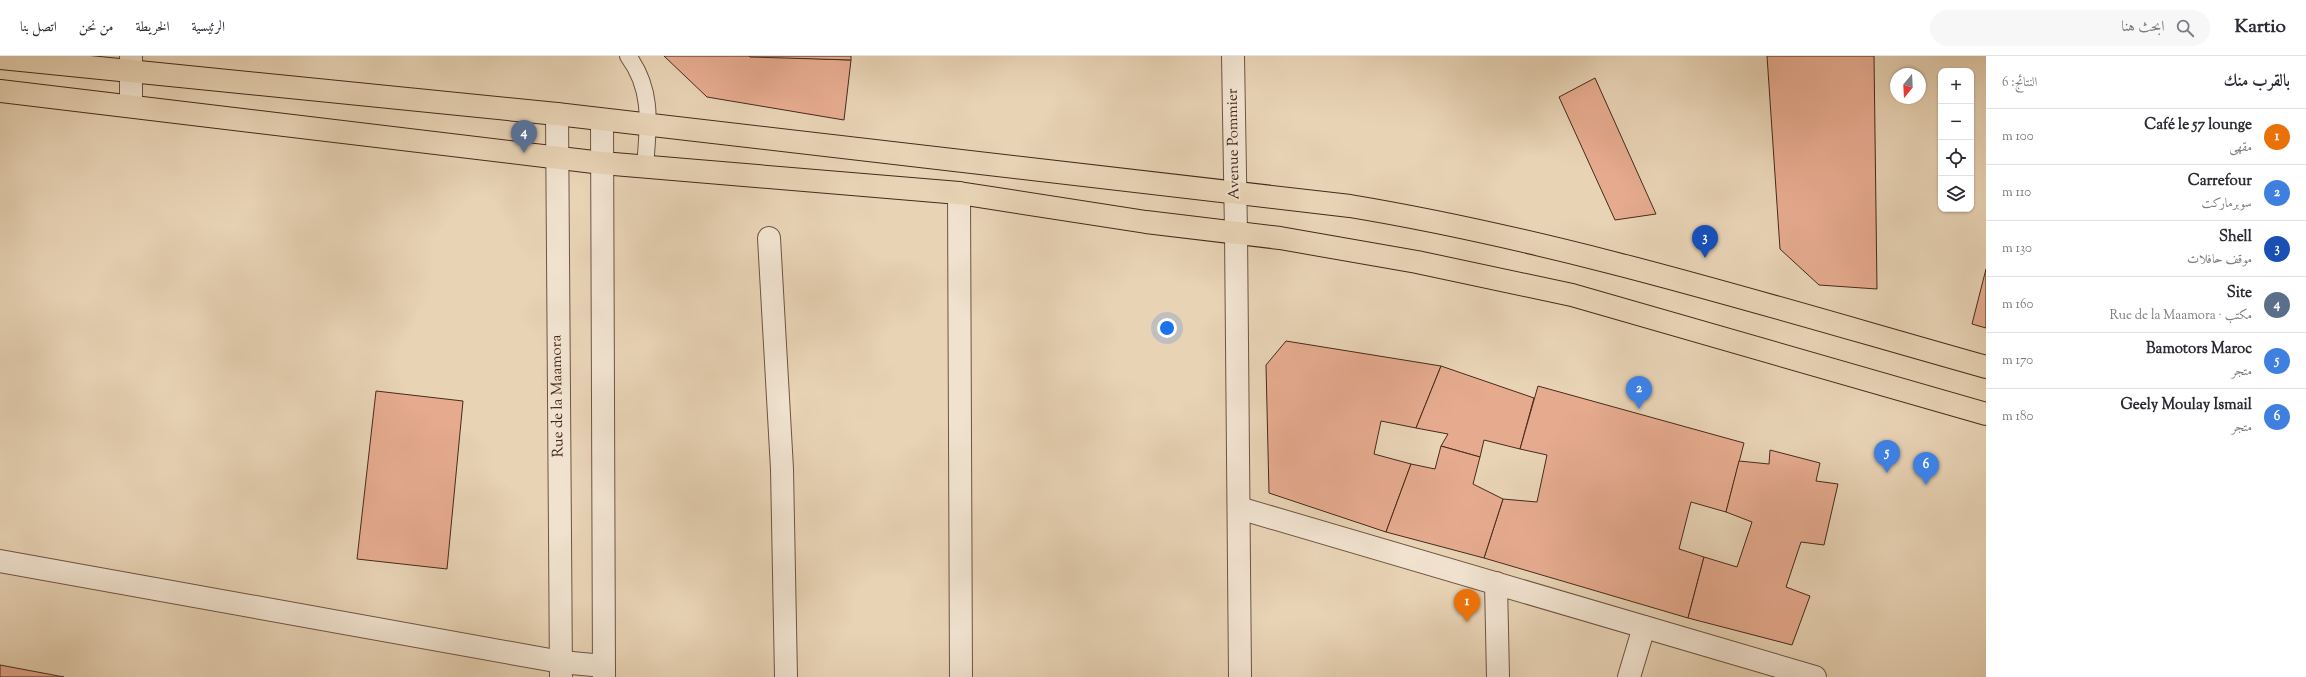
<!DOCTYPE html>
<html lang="ar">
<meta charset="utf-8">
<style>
body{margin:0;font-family:"Sorts Mill Goudy",Amiri,serif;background:#f7f7f7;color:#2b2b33;direction:rtl}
.controls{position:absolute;right:12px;top:12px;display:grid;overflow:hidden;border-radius:8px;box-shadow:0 1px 3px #0004}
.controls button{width:36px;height:36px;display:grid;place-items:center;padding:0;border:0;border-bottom:1px solid #e1e1e2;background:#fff;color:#2b2b33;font:20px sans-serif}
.compass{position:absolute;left:1890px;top:12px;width:36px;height:36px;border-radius:50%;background:#fff;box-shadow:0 1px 3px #0004;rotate:198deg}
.you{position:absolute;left:1167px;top:272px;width:14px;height:14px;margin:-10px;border:3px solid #fff;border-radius:50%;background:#1a73e8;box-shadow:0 0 0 6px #1a73e833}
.badge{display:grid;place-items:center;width:26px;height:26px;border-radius:50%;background:#d93025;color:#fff;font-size:13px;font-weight:700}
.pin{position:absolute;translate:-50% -33px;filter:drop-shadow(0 1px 2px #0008)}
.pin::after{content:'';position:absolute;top:21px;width:14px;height:12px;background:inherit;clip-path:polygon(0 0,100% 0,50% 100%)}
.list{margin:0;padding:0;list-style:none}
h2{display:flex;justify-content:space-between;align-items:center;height:52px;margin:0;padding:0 16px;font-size:17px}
h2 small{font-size:13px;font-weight:400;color:#7c7c81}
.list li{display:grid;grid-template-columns:26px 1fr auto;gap:12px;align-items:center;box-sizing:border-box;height:56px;padding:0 16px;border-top:1px solid #e1e1e2}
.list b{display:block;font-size:15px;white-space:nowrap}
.list p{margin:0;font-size:13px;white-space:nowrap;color:#7c7c81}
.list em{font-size:13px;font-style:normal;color:#7c7c81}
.icon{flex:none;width:22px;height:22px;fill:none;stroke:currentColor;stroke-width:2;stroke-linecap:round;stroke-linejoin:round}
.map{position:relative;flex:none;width:1986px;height:621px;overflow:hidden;direction:ltr}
header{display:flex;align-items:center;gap:24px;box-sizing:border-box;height:56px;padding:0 20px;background:#fff;border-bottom:1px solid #e1e1e2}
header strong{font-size:19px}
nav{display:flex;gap:22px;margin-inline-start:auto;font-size:14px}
.search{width:280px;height:36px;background:#f7f7f7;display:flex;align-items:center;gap:10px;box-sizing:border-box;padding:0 14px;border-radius:22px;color:#7c7c81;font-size:15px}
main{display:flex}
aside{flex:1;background:#fff}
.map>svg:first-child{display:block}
.building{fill:#e6ab8f;stroke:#47291b}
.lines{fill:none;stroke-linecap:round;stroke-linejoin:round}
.service-casing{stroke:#6f5442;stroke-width:18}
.minor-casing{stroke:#6f5442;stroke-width:24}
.tertiary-casing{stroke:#6f5442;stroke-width:24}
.primary-casing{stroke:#47291b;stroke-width:24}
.service{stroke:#f0e2cf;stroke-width:16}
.minor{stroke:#f0e2cf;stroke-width:22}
.tertiary{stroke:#f0e2cf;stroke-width:22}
.primary{stroke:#e8d3b5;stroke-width:22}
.labels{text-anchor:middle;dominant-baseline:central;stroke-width:3.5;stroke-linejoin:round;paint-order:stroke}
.street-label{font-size:15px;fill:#47291b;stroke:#f0e2cf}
</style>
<header>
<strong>Kartio</strong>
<div class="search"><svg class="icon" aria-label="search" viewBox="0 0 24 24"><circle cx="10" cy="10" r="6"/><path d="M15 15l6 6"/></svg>ابحث هنا</div>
<nav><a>الرئيسية</a><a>الخريطة</a><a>من نحن</a><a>اتصل بنا</a></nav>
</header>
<main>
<aside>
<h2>بالقرب منك<small>النتائج: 6</small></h2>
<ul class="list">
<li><span class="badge" style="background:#e8710a">1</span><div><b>Café le 57 lounge</b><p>مقهى</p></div><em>100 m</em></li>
<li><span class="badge" style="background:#3f7fe0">2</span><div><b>Carrefour</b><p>سوبرماركت</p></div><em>110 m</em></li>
<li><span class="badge" style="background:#1a4fb4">3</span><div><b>Shell</b><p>موقف حافلات</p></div><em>130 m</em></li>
<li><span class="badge" style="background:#5c6f8a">4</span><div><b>Site</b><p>مكتب · Rue de la Maamora</p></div><em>160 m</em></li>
<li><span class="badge" style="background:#3f7fe0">5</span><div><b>Bamotors Maroc</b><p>متجر</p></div><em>170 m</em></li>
<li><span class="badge" style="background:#3f7fe0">6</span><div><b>Geely Moulay Ismail</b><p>متجر</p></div><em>180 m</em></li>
</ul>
</aside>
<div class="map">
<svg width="1986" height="621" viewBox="0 0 1986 621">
<rect width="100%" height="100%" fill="#e8d3b5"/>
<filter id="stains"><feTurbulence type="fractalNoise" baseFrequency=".005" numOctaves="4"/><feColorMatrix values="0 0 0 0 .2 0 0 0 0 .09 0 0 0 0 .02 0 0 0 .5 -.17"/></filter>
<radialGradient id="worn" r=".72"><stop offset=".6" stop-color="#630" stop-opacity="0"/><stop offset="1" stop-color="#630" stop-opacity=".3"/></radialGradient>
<g class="building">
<path d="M664,0H749L851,4L844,64L707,41Z"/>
<path d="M749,0H851V4L750,1Z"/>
<path d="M1767,0H1874L1877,233L1819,229L1780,193Z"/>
<path d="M1595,22L1656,158L1615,164L1559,41Z"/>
<path d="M1986,213V272L1972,268Z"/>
<path d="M1286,285L1441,310L1416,372L1381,365L1374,398L1411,408L1386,476L1269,437L1266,309Z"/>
<path d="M1441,310L1534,342L1520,393L1484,384L1480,401L1441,390L1448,378L1416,372Z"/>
<path d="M1538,330L1744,387L1726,456L1691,446L1679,493L1704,501L1688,562L1484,502L1503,443L1537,446L1547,399L1520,393Z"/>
<path d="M376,335L463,345L447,513L357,503Z"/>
<path d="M1441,390L1480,401L1473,428L1503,443L1484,502L1386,476L1411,408L1435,413Z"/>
<path d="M1770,394L1820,407L1816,425L1838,428L1824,489L1801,486L1786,531L1810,540L1792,589L1688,562L1704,501L1737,511L1752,466L1726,456L1739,405L1769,408Z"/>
<path d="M0,609L64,621H0Z"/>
</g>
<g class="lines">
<g class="service-casing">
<path id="service" d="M628,0C654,35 648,71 645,111"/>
</g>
<g class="minor-casing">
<g id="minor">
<path d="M131,50V0"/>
<path d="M959,137L961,621"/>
<path d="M1236,176L1240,621"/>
<path d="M769,182L782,413L786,621"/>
<path d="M1239,452L1815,621"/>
<path d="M0,505L561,606L604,610"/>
<path d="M1496,527L1498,621"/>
<path d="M1629,621L1644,571"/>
</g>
</g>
<g class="tertiary-casing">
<g id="tertiary">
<path d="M1233,0L1236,176"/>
<path d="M557,58L561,621"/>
<path d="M602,64L604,621"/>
</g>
</g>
<g class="primary-casing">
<g id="primary">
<path d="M0,2L557,58L1350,150C1566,186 1776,252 1986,311"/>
<path d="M0,35L602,107L959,137L1146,166L1280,182L1417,206L1572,239L1986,358"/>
</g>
</g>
<use href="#service" class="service"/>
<use href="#minor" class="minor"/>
<use href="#tertiary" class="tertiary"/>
<use href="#primary" class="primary"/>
</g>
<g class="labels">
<g class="street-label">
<text transform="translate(1234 88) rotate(-91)">Avenue Pommier</text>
<text transform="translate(558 340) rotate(-91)">Rue de la Maamora</text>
</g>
</g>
<rect width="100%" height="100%" filter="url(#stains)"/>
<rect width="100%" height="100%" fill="url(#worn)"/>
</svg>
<div class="controls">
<button>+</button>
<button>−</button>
<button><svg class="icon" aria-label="locate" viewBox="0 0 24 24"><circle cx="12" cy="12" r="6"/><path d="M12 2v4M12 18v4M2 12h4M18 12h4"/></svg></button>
<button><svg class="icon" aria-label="layers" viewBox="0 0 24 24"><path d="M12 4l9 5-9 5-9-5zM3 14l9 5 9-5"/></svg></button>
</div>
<svg class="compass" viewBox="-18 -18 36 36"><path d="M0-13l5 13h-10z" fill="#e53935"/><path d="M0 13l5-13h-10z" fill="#7c7c81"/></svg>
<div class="you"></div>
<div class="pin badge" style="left:1467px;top:566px;background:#e8710a">1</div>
<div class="pin badge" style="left:1639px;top:353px;background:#3f7fe0">2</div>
<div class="pin badge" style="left:1705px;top:202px;background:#1a4fb4">3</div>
<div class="pin badge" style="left:524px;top:97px;background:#5c6f8a">4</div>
<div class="pin badge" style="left:1887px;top:417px;background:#3f7fe0">5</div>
<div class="pin badge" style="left:1926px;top:429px;background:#3f7fe0">6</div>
</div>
</main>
